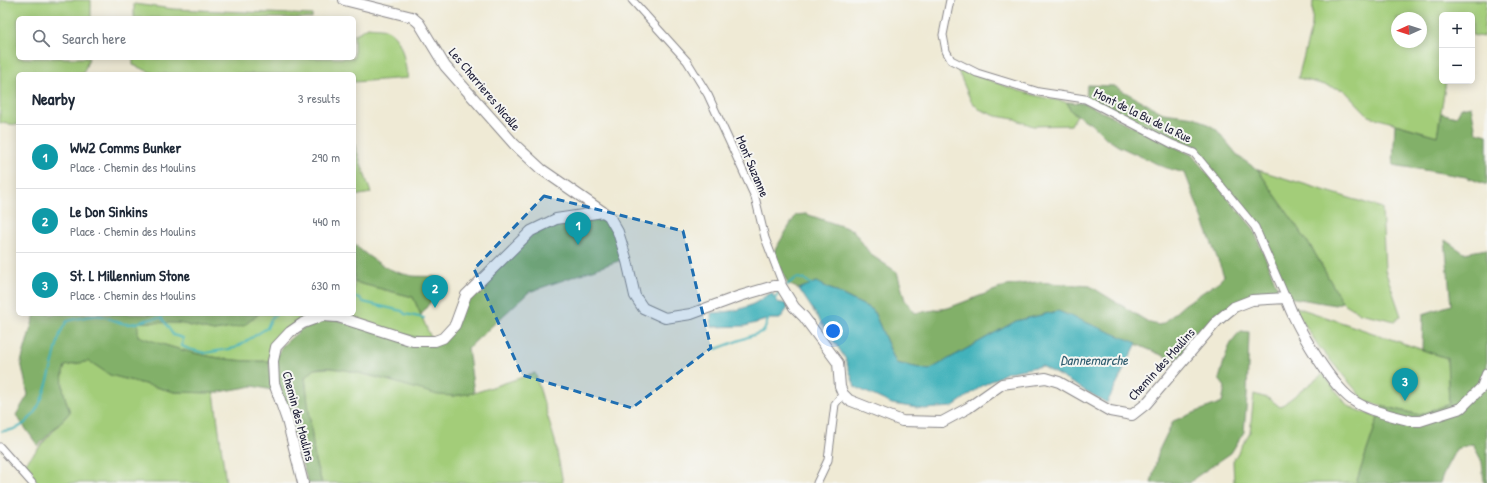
<!DOCTYPE html>
<meta charset="utf-8">
<style>
body{margin:0;font-family:"Patrick Hand",sans-serif;background:#f6f6f7;color:#1f2937}
.controls{position:absolute;right:12px;top:12px;display:grid;overflow:hidden;border-radius:6px;box-shadow:0 2px 10px #0003}
.controls button{width:36px;height:36px;display:grid;place-items:center;padding:0;border:0;border-bottom:1px solid #e0e1e3;background:#fff;color:#1f2937;font:20px sans-serif}
.compass{position:absolute;left:1391px;top:12px;width:36px;height:36px;border-radius:50%;background:#fff;box-shadow:0 2px 10px #0003;rotate:267deg}
.you{position:absolute;left:833px;top:331px;width:14px;height:14px;margin:-10px;border:3px solid #fff;border-radius:50%;background:#1a73e8;box-shadow:0 0 0 6px #1a73e833}
.badge{display:grid;place-items:center;width:26px;height:26px;border-radius:50%;background:#0b8043;color:#fff;font-size:13px;font-weight:700}
.pin{position:absolute;translate:-50% -33px;filter:drop-shadow(0 1px 2px #0008)}
.pin::after{content:'';position:absolute;top:21px;width:14px;height:12px;background:inherit;clip-path:polygon(0 0,100% 0,50% 100%)}
.list{margin:0;padding:0;list-style:none}
h2{display:flex;justify-content:space-between;align-items:center;height:52px;margin:0;padding:0 16px;font-size:17px}
h2 small{font-size:13px;font-weight:400;color:#747a83}
.list li{display:grid;grid-template-columns:26px 1fr auto;gap:12px;align-items:center;box-sizing:border-box;height:64px;padding:0 16px;border-top:1px solid #e0e1e3}
.list b{display:block;font-size:15px;white-space:nowrap}
.list p{margin:0;font-size:13px;white-space:nowrap;color:#747a83}
.list em{font-size:13px;font-style:normal;color:#747a83}
.icon{flex:none;width:22px;height:22px;fill:none;stroke:currentColor;stroke-width:2;stroke-linecap:round;stroke-linejoin:round}
.map{position:relative;flex:none;width:1487px;height:483px;overflow:hidden}
.search{position:absolute;background:#fff;box-shadow:0 2px 10px #0003;left:16px;top:16px;width:340px;height:44px;display:flex;align-items:center;gap:10px;box-sizing:border-box;padding:0 14px;border-radius:6px;color:#747a83;font-size:15px}
.panel{position:absolute;background:#fff;box-shadow:0 2px 10px #0003;left:16px;top:72px;width:340px;height:244px;border-radius:6px}
.map>svg:first-child{display:block}
.green{fill:#a3cd79;stroke:#62785a;fill-rule:evenodd}
.forest{fill:#82b069;stroke:#526952}
.water{fill:#42b2bb;stroke:#326a7b}
.lines{fill:none;stroke-linecap:round;stroke-linejoin:round}
.stream{stroke:#42b2bb;stroke-width:2}
.street-casing{stroke:#888688;stroke-width:9}
.secondary-casing{stroke:#888688;stroke-width:12}
.street{stroke:#fff;stroke-width:7}
.secondary{stroke:#fff;stroke-width:10}
.marked{fill:#1f6fb2;fill-opacity:0.2;stroke:#1f6fb2;stroke-width:3;stroke-dasharray:8 5;stroke-linejoin:round}
.labels{text-anchor:middle;dominant-baseline:central;stroke-width:4;stroke-linejoin:round;paint-order:stroke}
.street-label{font-size:13px;fill:#22223b;stroke:#f6f6f2}
.water-label{font-size:14px;font-style:italic;fill:#2f5c6e;stroke:#f6f6f2}
</style>
<div class="map">
<svg width="1487" height="483" viewBox="0 0 1487 483">
<rect width="100%" height="100%" fill="#f6f6f2"/>
<filter id="ink" filterUnits="userSpaceOnUse"><feTurbulence type="fractalNoise" baseFrequency=".025" numOctaves="2"/><feDisplacementMap in="SourceGraphic" scale="8" xChannelSelector="R" yChannelSelector="G"/><feConvolveMatrix kernelMatrix="1 2 1 2 8 2 1 2 1" color-interpolation-filters="sRGB"/></filter>
<filter id="wash" filterUnits="userSpaceOnUse"><feTurbulence type="fractalNoise" baseFrequency=".012" numOctaves="4" result="noise"/><feDisplacementMap in="SourceGraphic" scale="16" xChannelSelector="R" yChannelSelector="G"/><feGaussianBlur stdDeviation="0.9" result="paint"/><feColorMatrix in="noise" values="0 0 0 0 0 0 0 0 0 0 0 0 0 0 0 0 0 1.4 0 .05"/><feComposite in="paint" operator="in"/></filter>
<g filter="url(#wash)">
<rect width="100%" height="100%" fill="#efead5"/>
<g class="green">
<path d="M0,0H91V18H18V58H89L83,74H18V125L0,123Z"/>
<path d="M1313,0H1487L1483,37L1472,35V15H1442V81H1446L1437,136L1369,116L1344,90L1298,78L1312,25ZM1397,18H1421V42H1397Z"/>
<path d="M134,4L173,9L312,15V18H134Z"/>
<path d="M368,27C374,28 382,27 387,30C403,37 404,62 408,78L354,82V74H155L133,65V58H354V35Z"/>
<path d="M960,68C995,83 1028,96 1067,102L1071,111L1077,115L1071,125L1033,126L1014,119L996,116L979,109L971,101L958,71Z"/>
<path d="M354,143L371,193L354,196Z"/>
<path d="M1258,170L1382,208L1385,270L1401,316L1395,321L1360,313L1342,302L1313,250Z"/>
<path d="M354,282L413,297L431,338H415L343,314H354Z"/>
<path d="M1293,306L1447,358L1449,404L1420,415L1366,402L1319,347Z"/>
<path d="M259,314H315L282,335L271,349L269,361C224,363 180,351 138,336L137,322L179,323L214,331L243,326Z"/>
<path d="M89,361L110,375L175,392L214,393L226,483H38L22,467L70,412C65,399 59,380 65,366Z"/>
<path d="M329,368L346,370L453,396L474,393L535,373L555,441L563,483H322L315,461L305,377L315,369Z"/>
<path d="M1323,374L1348,406L1378,418L1356,483H1234L1233,461L1250,432L1254,394L1270,399L1280,407Z"/>
</g>
<g class="forest">
<path d="M1087,85L1114,86L1163,113L1195,117L1216,129L1239,157L1258,170L1313,250L1342,302L1335,305L1288,297L1256,225L1195,151L1159,136L1086,98Z"/>
<path d="M1067,102L1084,103L1192,155L1253,228L1278,289L1277,292L1232,304L1214,317L1178,359H1171L1058,311L1016,321L929,370L896,363L873,310L817,282L799,289L788,284L773,253L796,215L806,214L853,230L871,255L897,272L905,300L915,313L948,308L1006,286L1037,282L1090,286L1150,323L1159,325L1164,323L1184,305L1218,282L1224,276L1185,173L1166,168L1118,146L1106,138L1094,126L1071,111Z"/>
<path d="M1471,106L1476,132L1487,135V185L1466,177L1393,165L1395,124L1437,136L1441,113L1456,117L1461,108Z"/>
<path d="M602,215L607,217L624,259L529,292L468,348L474,393L453,396L438,395C415,389 333,361 315,369C312,371 308,375 305,377L315,461L322,483H308L277,380L276,358L282,346L305,326L323,320H335L440,342L467,299L533,234L558,221Z"/>
<path d="M1445,240L1464,253L1487,249V483H1484L1482,462L1473,444L1456,449L1444,472L1440,483H1356L1382,406L1420,415L1449,404L1447,358L1422,350L1423,314L1451,305Z"/>
<path d="M354,244C372,260 388,272 413,276C425,277 435,275 446,280L421,315L413,297L354,282Z"/>
<path d="M35,314H259L243,326L214,331L179,323L138,322V336C180,351 224,363 269,361L272,390L253,386L214,393L175,392L110,375L89,361L65,366C59,380 65,399 70,412L38,446L16,415L28,395L21,362Z"/>
<path d="M1241,331L1249,332L1247,397L1244,432L1231,453L1196,477L1190,483H1151L1159,450L1173,421L1222,402L1225,387L1219,379C1224,363 1227,342 1241,331Z"/>
</g>
<g class="water">
<path d="M816,282L873,310L896,363L929,370L1016,321L1058,311L1137,343L1107,403L1042,366L1008,372L982,386L952,407L924,409L892,404L855,387L845,358L799,289Z"/>
<path d="M772,293L777,302L787,304L788,308L780,319H770L745,326L711,327V313C727,312 740,311 755,303C761,300 765,295 772,293Z"/>
</g>
<g class="lines">
<g class="stream">
<path d="M787,285L796,278L804,279L811,284"/>
<path d="M354,297L360,298L363,302L402,311L405,314L424,318"/>
<path d="M775,299L779,292"/>
<path d="M716,349L764,331L769,317"/>
<path d="M2,431C44,432 50,368 59,338C60,332 64,326 67,321C78,319 91,314 101,316C111,318 118,324 128,324C139,324 148,317 162,318L173,335L183,338L182,346L189,349L205,353L235,348L267,328L271,319L277,314"/>
</g>
</g>
</g>
<g filter="url(#ink)">
<g class="lines">
<g class="street-casing">
<g id="street">
<path d="M632,0L687,61L708,95L755,197L765,238L782,282L781,286"/>
<path d="M950,0L943,35L946,51L951,60L977,73L1039,92L1085,99L1172,144L1194,153L1255,227L1286,298"/>
<path d="M0,447L32,483"/>
<path d="M817,483L828,460L835,404L843,394"/>
</g>
</g>
<g class="secondary-casing">
<g id="secondary">
<path d="M344,0L412,17L419,23L445,66L514,144L541,169L609,216L618,232L627,261L635,296L643,308L665,318L691,314L740,296L774,286H781L794,307L804,317L838,363L840,387L843,394L849,400L902,421L942,422L968,408L1002,384L1046,378L1059,382L1110,411L1132,415L1146,404L1217,321L1234,307L1252,300L1286,298C1296,326 1332,389 1357,403C1371,412 1395,416 1412,421H1420L1461,408L1482,387L1487,374"/>
<path d="M303,483L287,420L274,383L273,361L276,347L290,332L303,323L322,316L338,317L413,341H435L443,338L455,325L466,295L531,231L556,219L603,212"/>
</g>
</g>
<use href="#street" class="street"/>
<use href="#secondary" class="secondary"/>
</g>
</g>
<path class="marked" d="M544,196L683,231L711,348L632,408L522,375L474,269Z"/>
<g class="labels">
<g class="street-label">
<text transform="translate(485 89) rotate(50)">Les Charrieres Nicolle</text>
<text transform="translate(1143 115) rotate(26)">Mont de la Bu de la Rue</text>
<text transform="translate(753 166) rotate(67)">Mont Suzanne</text>
<text transform="translate(1161 364) rotate(-48)">Chemin des Moulins</text>
<text transform="translate(299 416) rotate(75)">Chemin des Moulins</text>
</g>
<g class="water-label">
<text x="1094" y="359">Dannemarche</text>
</g>
</g>
</svg>
<div class="controls">
<button>+</button>
<button>−</button>
</div>
<svg class="compass" viewBox="-18 -18 36 36"><path d="M0-13l5 13h-10z" fill="#e53935"/><path d="M0 13l5-13h-10z" fill="#747a83"/></svg>
<div class="you"></div>
<div class="pin badge" style="left:578px;top:245px;background:#0f9aa8">1</div>
<div class="pin badge" style="left:435px;top:308px;background:#0f9aa8">2</div>
<div class="pin badge" style="left:1405px;top:401px;background:#0f9aa8">3</div>
<div class="search"><svg class="icon" aria-label="search" viewBox="0 0 24 24"><circle cx="10" cy="10" r="6"/><path d="M15 15l6 6"/></svg>Search here</div>
<section class="panel">
<h2>Nearby<small>3 results</small></h2>
<ul class="list">
<li><span class="badge" style="background:#0f9aa8">1</span><div><b>WW2 Comms Bunker</b><p>Place · Chemin des Moulins</p></div><em>290 m</em></li>
<li><span class="badge" style="background:#0f9aa8">2</span><div><b>Le Don Sinkins</b><p>Place · Chemin des Moulins</p></div><em>440 m</em></li>
<li><span class="badge" style="background:#0f9aa8">3</span><div><b>St. L Millennium Stone</b><p>Place · Chemin des Moulins</p></div><em>630 m</em></li>
</ul>
</section>
</div>
